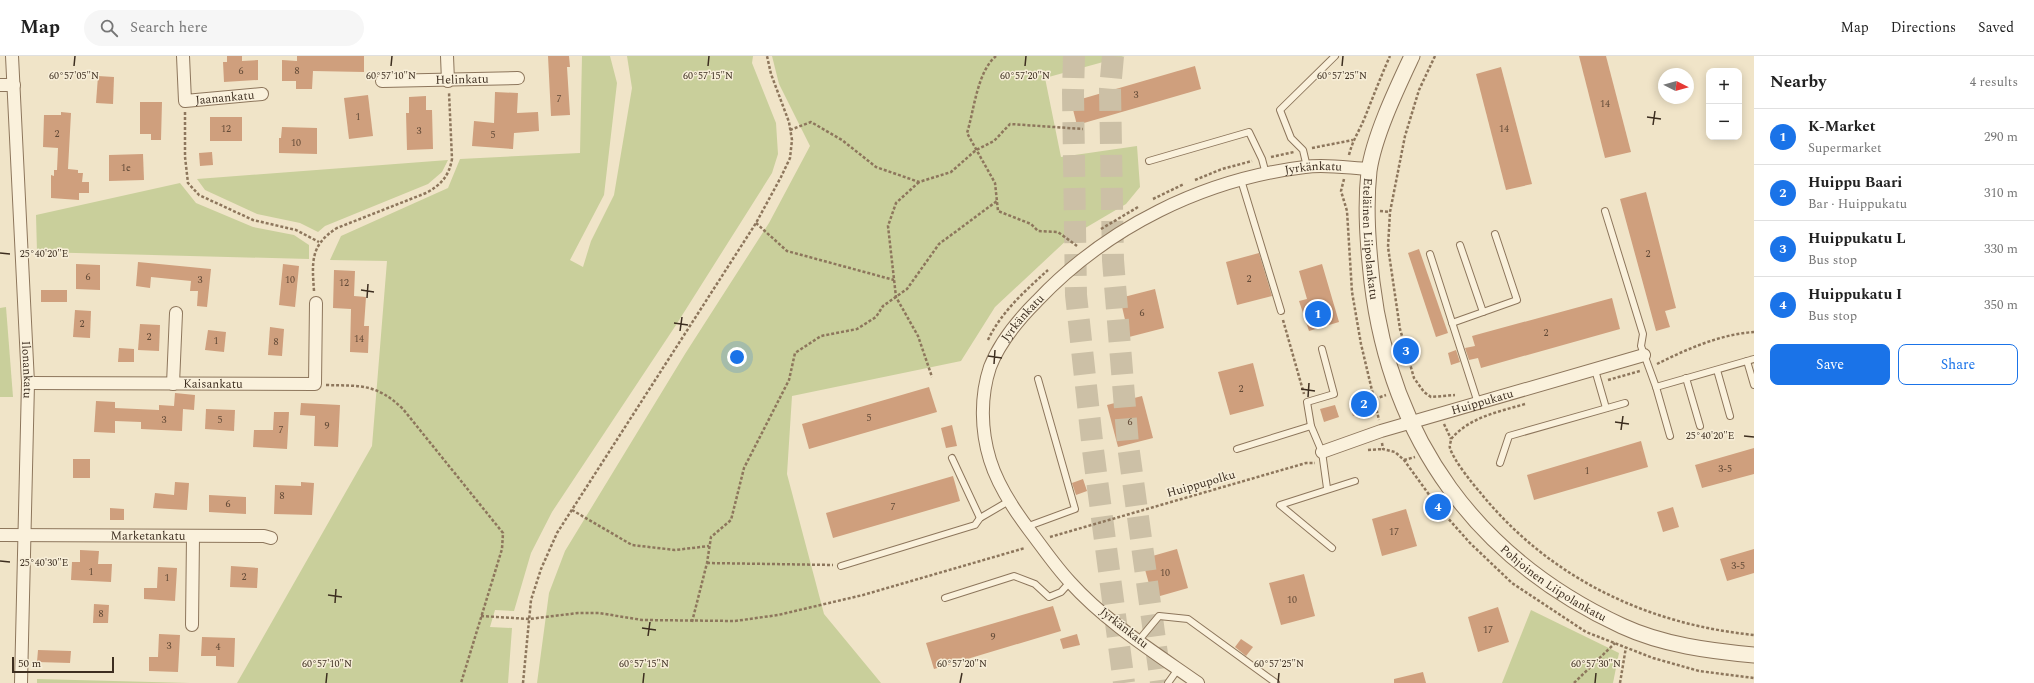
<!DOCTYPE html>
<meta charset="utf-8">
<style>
body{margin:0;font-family:Spectral,serif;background:#f6f6f6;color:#222}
.controls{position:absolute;right:12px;top:12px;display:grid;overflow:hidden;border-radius:8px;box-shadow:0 2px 10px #0003}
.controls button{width:36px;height:36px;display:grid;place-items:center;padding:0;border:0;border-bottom:1px solid #e0e0e0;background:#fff;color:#222;font:20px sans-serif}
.compass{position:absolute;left:1658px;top:12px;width:36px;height:36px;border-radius:50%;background:#fff;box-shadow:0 2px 10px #0003;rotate:96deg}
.scale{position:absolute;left:12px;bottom:10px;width:102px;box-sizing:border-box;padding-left:4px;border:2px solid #3d2e20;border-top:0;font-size:11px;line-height:14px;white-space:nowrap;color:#3d2e20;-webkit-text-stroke:3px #f7eed8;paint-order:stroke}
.you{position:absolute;left:737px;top:301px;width:14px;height:14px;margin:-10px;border:3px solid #fff;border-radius:50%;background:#1a73e8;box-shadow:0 0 0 6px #1a73e833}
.badge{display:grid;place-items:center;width:26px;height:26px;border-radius:50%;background:#1a73e8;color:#fff;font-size:13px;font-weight:700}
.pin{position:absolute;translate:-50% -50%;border:2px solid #fff;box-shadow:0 1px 4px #0006}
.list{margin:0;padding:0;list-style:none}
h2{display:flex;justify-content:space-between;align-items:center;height:52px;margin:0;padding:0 16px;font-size:17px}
h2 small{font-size:13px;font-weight:400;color:#767676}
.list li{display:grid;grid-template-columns:26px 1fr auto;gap:12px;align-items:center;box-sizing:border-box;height:56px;padding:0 16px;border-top:1px solid #e0e0e0}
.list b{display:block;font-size:15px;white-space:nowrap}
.list p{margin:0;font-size:13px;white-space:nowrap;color:#767676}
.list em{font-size:13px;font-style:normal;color:#767676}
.actions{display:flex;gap:8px;padding:12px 16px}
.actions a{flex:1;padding:9px 0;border:1px solid #1a73e8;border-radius:8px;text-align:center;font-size:14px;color:#1a73e8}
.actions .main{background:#1a73e8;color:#fff}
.icon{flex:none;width:22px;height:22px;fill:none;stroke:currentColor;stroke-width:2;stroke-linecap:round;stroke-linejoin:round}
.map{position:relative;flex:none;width:1754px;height:627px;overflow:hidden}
header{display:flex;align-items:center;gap:24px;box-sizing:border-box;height:56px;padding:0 20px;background:#fff;border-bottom:1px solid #e0e0e0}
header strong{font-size:19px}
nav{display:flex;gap:22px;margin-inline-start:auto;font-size:14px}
.search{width:280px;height:36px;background:#f6f6f6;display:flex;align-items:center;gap:10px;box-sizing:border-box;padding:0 14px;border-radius:22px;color:#767676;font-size:15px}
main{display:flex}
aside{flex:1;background:#fff}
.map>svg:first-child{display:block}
.green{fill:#c9cf9b}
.building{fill:#cf9f7d}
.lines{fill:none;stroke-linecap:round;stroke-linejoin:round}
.motorway-tunnel{stroke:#ccc0a6;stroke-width:22;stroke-dasharray:22 11;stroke-linecap:butt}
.service-casing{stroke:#8d765c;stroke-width:8}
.minor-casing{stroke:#8d765c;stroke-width:14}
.tertiary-casing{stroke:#8d765c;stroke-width:17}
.path{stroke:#8d765c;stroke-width:2.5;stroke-dasharray:3 2;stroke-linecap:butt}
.service{stroke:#faf1dc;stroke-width:6}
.minor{stroke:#faf1dc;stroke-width:12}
.tertiary{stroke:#faf1dc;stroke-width:15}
.ticks{fill:none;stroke:#3d2e20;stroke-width:1.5}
.labels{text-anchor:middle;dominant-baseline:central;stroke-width:3;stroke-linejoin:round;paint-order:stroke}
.number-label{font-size:10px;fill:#624a37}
.street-label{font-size:12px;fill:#3d2e20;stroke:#f7eed8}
.ticks-label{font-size:10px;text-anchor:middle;fill:#3d2e20;stroke:#f7eed8;stroke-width:3;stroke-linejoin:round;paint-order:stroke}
</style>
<header>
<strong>Map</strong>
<div class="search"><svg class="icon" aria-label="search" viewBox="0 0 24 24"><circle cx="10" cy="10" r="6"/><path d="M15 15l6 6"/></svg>Search here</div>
<nav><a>Map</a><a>Directions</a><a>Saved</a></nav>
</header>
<main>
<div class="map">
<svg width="1754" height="627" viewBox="0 0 1754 627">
<rect width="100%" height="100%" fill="#f0e4c8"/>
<g class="green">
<path d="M582,0H610L617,27L604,139L570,204L583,211L591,185L614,139L632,32L627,0H753L752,7L776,67L778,98L772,117L676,269L552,456L531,497L514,555L495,554L490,571L512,572L508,627H237L372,390L387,205L330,204L341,180L448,132L460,103L580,97Z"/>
<path d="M772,0H1125L1045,22L1061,101L1137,90L1140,131L1126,148L1070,181L995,251L961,305L792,340L787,418L824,558L881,627H537L549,537L565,495L685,298L769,167L810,90L779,28Z"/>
<path d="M448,104L442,116L428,128L325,170L318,176L300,167L257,158L205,134L197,123Z"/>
<path d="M180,127L196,147L253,171L294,179L309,189V203L37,196L36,159Z"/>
<path d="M6,251L13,341H0V252Z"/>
<path d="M1531,554L1619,597L1613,627H1502Z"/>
<path d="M37,623L190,627H37Z"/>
</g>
<g class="building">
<path d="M227,0H242V5L258,4V24L224,26L223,6H227Z"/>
<path d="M297,0H364V16L313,15L312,33H296V25H282V4L297,5Z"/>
<path d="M548,0H569L570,11H567L570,59L551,60Z"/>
<path d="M1579,0H1606L1631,96L1605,102Z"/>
<path d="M1195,10L1201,33L1077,69L1071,46Z"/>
<path d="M1501,11L1532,128L1506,134L1476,18Z"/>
<path d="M98,20L114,21L113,48L96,47Z"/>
<path d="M495,36L518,37L517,57L538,56L539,75L514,77L513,93L472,90L474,65L494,67Z"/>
<path d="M368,39L373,80L349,83L344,42Z"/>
<path d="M426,40V54H432L433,93L407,94L406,57H409V41Z"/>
<path d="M140,46H162L161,84H151V78H140Z"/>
<path d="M61,56L71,57L68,113L78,114V117H83L82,126H89V137H79V144L51,142V119L54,120V114H57L58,92L43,91L44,59H61Z"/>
<rect x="210" y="61" width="32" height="24"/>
<path d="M282,71L317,72V98L279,97V82H281Z"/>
<path d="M212,96L213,109L200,110L199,97Z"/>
<path d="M143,98L144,124L109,125V99Z"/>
<path d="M1646,136L1676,252L1665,255L1670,271L1656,275L1620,143Z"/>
<path d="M1419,193L1448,277L1436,281L1408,197Z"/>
<path d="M1259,197L1272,240L1237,249L1226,206Z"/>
<path d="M138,206L211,213L207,251L197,250L198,235H190L191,225L151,221L150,232L136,230Z"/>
<path d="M76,208L100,209V234L76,233Z"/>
<path d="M283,208L299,210L295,251L279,249Z"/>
<path d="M1322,208L1339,266L1309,275L1299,245L1307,243L1299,215Z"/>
<path d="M334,214L355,215L354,240L366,241L364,270H369L368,297L350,296L351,253L333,252Z"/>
<path d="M1155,233L1164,272L1129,281L1120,242Z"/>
<rect x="41" y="234" width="26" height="12"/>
<path d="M1612,242L1620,273L1481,312L1478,302L1469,304L1465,292L1475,290L1472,280Z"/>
<path d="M75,254L91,255L90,282L73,281Z"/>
<path d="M140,268L160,269L159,295L138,294Z"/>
<path d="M270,271L284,273L282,300L268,299Z"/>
<path d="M208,274L226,276L224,296L205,294Z"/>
<path d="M119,292L134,293V306H118Z"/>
<path d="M1456,294L1460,306L1451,309L1448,297Z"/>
<path d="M1253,307L1264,350L1230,359L1218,316Z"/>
<path d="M929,331L937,356L809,393L802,368Z"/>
<path d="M175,337L195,339L194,354L183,353L182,375L141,373V366L115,365V377L94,376L96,345L115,346V352L159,354V349L174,350Z"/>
<path d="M1142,340L1153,382L1118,391L1107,349Z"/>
<path d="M1367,341L1371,353L1353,360L1349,348Z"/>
<path d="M301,347L340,349L338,391L314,390L315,360L300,359Z"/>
<path d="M1335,349L1339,361L1324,366L1320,353Z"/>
<path d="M206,353L235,354L234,375L205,373Z"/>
<path d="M274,356H289L287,393L253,391L254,374H273Z"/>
<path d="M952,369L957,390L946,392L941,372Z"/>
<path d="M1641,385L1648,411L1534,444L1527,419Z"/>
<path d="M1754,392V418L1702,432L1695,409Z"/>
<rect x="73" y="403" width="17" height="19"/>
<path d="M953,420L960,445L833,482L826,457Z"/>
<path d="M1083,423L1087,435L1076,439L1072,427Z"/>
<path d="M175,426L189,427L187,454L153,452L155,437L174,439Z"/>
<path d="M301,426L314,427L312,459L274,458L275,429L301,430Z"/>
<path d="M209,439L246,441V458L209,456Z"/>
<path d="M1673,451L1679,471L1663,476L1657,456Z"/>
<path d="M110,452L124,453V464H110Z"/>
<path d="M1406,453L1417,490L1382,500L1372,463Z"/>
<path d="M1177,493L1188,532L1153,542L1142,503Z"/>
<path d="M1754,493V517L1727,525L1720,503Z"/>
<path d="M80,494L99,495L98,508H112L111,526L71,524L72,506H80Z"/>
<path d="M231,510L258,512L257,532L230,531Z"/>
<path d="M158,511L177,512L175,545L144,543V532H157Z"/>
<path d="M1304,518L1315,560L1281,569L1269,527Z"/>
<path d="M94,548L109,549L108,567H93Z"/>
<path d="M1053,550L1061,575L934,613L926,587Z"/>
<path d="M1498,551L1509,586L1478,596L1468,561Z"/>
<path d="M159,578L180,579L178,616L149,615V601H158Z"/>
<path d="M1077,578L1080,589L1063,593L1060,583Z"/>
<path d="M202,581L235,582L234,611L216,610V600H201Z"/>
<path d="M1241,583L1253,591L1246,600L1235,591Z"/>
<path d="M38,594L71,595L70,607L37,606Z"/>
<path d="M1423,616L1426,627H1394V623Z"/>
</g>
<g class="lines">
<g class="motorway-tunnel">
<path d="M1074,0L1073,37L1076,239L1093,394L1124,627"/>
<path d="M1113,0L1110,33L1113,204L1128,389L1161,627"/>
</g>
<g class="service-casing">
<g id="service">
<path d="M1149,105L1249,76L1262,103L1266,118"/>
<path d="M1307,111L1303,94L1291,82L1280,54L1335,0"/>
<path d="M1241,124L1281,255"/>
<path d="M1605,155L1643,278L1641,290L1656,331L1670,380"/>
<path d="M1460,189L1483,256"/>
<path d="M1430,198L1478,347"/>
<path d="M1452,267L1517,244L1495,178"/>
<path d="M1322,293L1334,338L1307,346L1311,370L1322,396L1327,432"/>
<path d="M1747,305L1754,329"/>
<path d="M1595,314L1606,352"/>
<path d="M1717,314L1730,360"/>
<path d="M1686,322L1700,370"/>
<path d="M1656,331L1754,303"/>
<path d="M1237,393L1311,370"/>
<path d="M952,402L980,462"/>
<path d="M1500,407L1509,380L1625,347"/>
<path d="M1026,471L1075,453L1038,323"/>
<path d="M1332,492L1280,449L1355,425"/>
<path d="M841,510L975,469L980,462L1009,445"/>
<path d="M945,542L1014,520L1035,528L1049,541L1061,536L1070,526"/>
<path d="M1139,584L1159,560L1188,563L1276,627"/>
<path d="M1168,627L1178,613"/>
</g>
</g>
<g class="minor-casing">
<g id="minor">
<path id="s1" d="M12,0L28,327L21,627"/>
<path id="s2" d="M183,0L185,45L262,38"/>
<path d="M447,0L448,25"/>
<path id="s3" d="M382,25L518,22"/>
<path d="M0,29H14"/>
<path id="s4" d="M28,327L315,328L316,247"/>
<path d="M173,328L176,257"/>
<path id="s5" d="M1322,396L1381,375L1644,299"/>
<path id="s6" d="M0,479L264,480L271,482"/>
<path d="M192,569L193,480"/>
<path id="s7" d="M1198,627C1154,596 1106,566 1070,526C1055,510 1043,492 1030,475C1014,454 998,430 990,404C981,375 980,341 990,311C1000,285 1018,264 1037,245C1107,171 1204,123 1305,111C1325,108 1349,112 1369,113"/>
</g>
</g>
<g class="tertiary-casing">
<g id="tertiary">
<path id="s8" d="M1412,0C1397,32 1374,80 1369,115C1365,152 1368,189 1372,226C1391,384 1477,503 1622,570C1663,589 1710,595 1754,599"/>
</g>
</g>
<g class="path">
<path d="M996,0C977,16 974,55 967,77L995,127L998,155L1031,168L1038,175L1058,176L1077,190"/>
<path d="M1435,0L1419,34L1405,80L1390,156L1388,191L1400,273L1414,322L1424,336L1431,341L1455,339"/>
<path d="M185,56V101L188,127L199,139L253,164L296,174L319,186"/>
<path d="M790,74L811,66L842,84L876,111L919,126L951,116L976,94L994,85L1010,68L1083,73"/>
<path d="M1312,92L1353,84"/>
<path d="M1349,99C1353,83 1359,76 1365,61C1373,41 1381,20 1390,0"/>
<path d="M1271,101L1294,96"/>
<path d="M1344,123L1341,135L1347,155L1352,236L1361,288L1379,364"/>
<path d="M1195,124L1222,113L1252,105"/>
<path d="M919,126L896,147L888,170L896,241L918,280L932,321"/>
<path d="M1153,143L1184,128"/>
<path d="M1380,155L1390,156"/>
<path d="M756,167L787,195L894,224"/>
<path d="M1101,173L1138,151"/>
<path d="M314,235C312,206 310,189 337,172L426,137C441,129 449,120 452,103L449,36"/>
<path d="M1283,264L1304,338"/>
<path d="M988,284C1001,256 1026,234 1048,214"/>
<path d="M1657,308C1687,293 1721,278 1754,276"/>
<path d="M1608,324L1640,315"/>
<path d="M326,329C360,330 376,327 403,353L503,477L502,493L461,627"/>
<path d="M1375,343L1386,339"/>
<path d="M1525,348C1498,356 1470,361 1451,383C1451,386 1449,390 1450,392C1453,403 1471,426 1479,435C1548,521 1645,568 1754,579"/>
<path d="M1444,368L1451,383"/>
<path d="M1382,387L1383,393L1395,396L1404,404L1438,451L1470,487L1512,527L1586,576L1653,602L1699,615L1754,622"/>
<path d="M1368,394L1383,393"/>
<path d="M1404,404L1415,401"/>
<path d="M572,454L632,489L675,494L709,490"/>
<path d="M1050,481L1306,407H1315"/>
<path d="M707,507L833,509"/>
<path d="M481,560L529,563L578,557H599L642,564L735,565L778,559L863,539L1025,492"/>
<path d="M692,566L707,507L711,481L731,464L744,412L789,324L795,297L821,280L857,273L876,261L883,250L907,233L939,188L997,145"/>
<path d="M523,627L531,544L541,513L557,477L756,167L781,121L790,102L792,84L789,66L771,18L767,0"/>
<path d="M1574,627L1615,587"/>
<path d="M1620,627L1626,591"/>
</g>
<use href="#service" class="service"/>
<use href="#minor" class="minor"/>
<use href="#tertiary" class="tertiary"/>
</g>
<path class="ticks" d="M74,10L75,0M391,10L392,0M708,10L709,0M1025,10L1026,0M1342,10L1343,0M1647,61L1661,63M1653,69L1655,55M0,197L10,198M361,234L374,236M367,242L368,228M674,267L688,269M680,275L682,261M988,300L1002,302M994,308L995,294M1301,333L1315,335M1308,341L1309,327M1615,366L1629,368M1621,374L1623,360M1744,380L1754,381M0,505L10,506M328,539L342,541M335,547L336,533M642,572L656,574M648,580L650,566M326,627L327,617M643,627L644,617M960,627L962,617M1278,627L1279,617M1595,627L1596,617"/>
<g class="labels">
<g class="number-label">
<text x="241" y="15">6</text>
<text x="297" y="15">8</text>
<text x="1136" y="39">3</text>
<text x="559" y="43">7</text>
<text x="1605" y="48">14</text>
<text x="358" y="61">1</text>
<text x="226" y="73">12</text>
<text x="1504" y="73">14</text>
<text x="419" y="75">3</text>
<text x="57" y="78">2</text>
<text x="493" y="79">5</text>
<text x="296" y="87">10</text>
<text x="126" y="112">1e</text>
<text x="1648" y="198">2</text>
<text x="88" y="221">6</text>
<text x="1249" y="223">2</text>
<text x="200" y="224">3</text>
<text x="290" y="224">10</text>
<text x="344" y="227">12</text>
<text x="1142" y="257">6</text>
<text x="82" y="268">2</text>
<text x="1546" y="277">2</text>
<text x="149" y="281">2</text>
<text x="359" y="283">14</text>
<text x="216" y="285">1</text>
<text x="276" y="286">8</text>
<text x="1241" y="333">2</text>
<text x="869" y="362">5</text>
<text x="164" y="364">3</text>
<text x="220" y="364">5</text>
<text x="1130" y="366">6</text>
<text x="327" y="370">9</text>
<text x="281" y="374">7</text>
<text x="1725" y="413">3-5</text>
<text x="1587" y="415">1</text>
<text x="282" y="440">8</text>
<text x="228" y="448">6</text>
<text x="893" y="451">7</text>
<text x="1394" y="476">17</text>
<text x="1738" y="510">3-5</text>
<text x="91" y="516">1</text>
<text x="1165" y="517">10</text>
<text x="244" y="521">2</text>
<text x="167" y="522">1</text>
<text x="1292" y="544">10</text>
<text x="101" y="558">8</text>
<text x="1488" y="574">17</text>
<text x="993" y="581">9</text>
<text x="169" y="590">3</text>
<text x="218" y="591">4</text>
</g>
<g class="street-label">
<text stroke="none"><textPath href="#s3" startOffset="80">Helinkatu</textPath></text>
<text stroke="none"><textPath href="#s2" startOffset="85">Jaanankatu</textPath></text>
<text stroke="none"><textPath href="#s7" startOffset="800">Jyrkänkatu</textPath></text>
<text stroke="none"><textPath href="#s8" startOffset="191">Eteläinen Liipolankatu</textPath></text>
<text stroke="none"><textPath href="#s7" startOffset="464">Jyrkänkatu</textPath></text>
<text stroke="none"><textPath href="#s1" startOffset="314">Ilonankatu</textPath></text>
<text stroke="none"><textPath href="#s4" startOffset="185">Kaisankatu</textPath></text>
<text stroke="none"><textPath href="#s5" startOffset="168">Huippukatu</textPath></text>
<text transform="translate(1201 428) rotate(-16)">Huippupolku</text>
<text stroke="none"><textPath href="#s6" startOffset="148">Marketankatu</textPath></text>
<text stroke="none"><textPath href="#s8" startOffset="599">Pohjoinen Liipolankatu</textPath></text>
<text transform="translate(1124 572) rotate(38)">Jyrkänkatu</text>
</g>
</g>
<g class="ticks-label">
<text x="74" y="23">60°57'05"N</text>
<text x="391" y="23">60°57'10"N</text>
<text x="708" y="23">60°57'15"N</text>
<text x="1025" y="23">60°57'20"N</text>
<text x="1342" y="23">60°57'25"N</text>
<text x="44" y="201">25°40'20"E</text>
<text x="1710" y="383">25°40'20"E</text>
<text x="44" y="510">25°40'30"E</text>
<text x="327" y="611">60°57'10"N</text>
<text x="644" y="611">60°57'15"N</text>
<text x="962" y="611">60°57'20"N</text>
<text x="1279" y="611">60°57'25"N</text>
<text x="1596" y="611">60°57'30"N</text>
</g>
</svg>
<div class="controls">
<button>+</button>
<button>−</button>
</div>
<svg class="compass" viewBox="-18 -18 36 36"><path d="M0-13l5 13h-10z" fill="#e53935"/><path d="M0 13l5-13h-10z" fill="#767676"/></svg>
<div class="scale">50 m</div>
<div class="you"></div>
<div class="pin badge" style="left:1318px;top:258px">1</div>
<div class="pin badge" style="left:1364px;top:348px">2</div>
<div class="pin badge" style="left:1406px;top:295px">3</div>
<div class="pin badge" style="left:1438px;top:451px">4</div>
</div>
<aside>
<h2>Nearby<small>4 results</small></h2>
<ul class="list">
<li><span class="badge">1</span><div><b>K-Market</b><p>Supermarket</p></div><em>290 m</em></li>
<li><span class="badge">2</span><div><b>Huippu Baari</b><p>Bar · Huippukatu</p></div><em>310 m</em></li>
<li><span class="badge">3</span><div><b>Huippukatu L</b><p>Bus stop</p></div><em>330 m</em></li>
<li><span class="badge">4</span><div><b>Huippukatu I</b><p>Bus stop</p></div><em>350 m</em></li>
</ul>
<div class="actions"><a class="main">Save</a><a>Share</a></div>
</aside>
</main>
